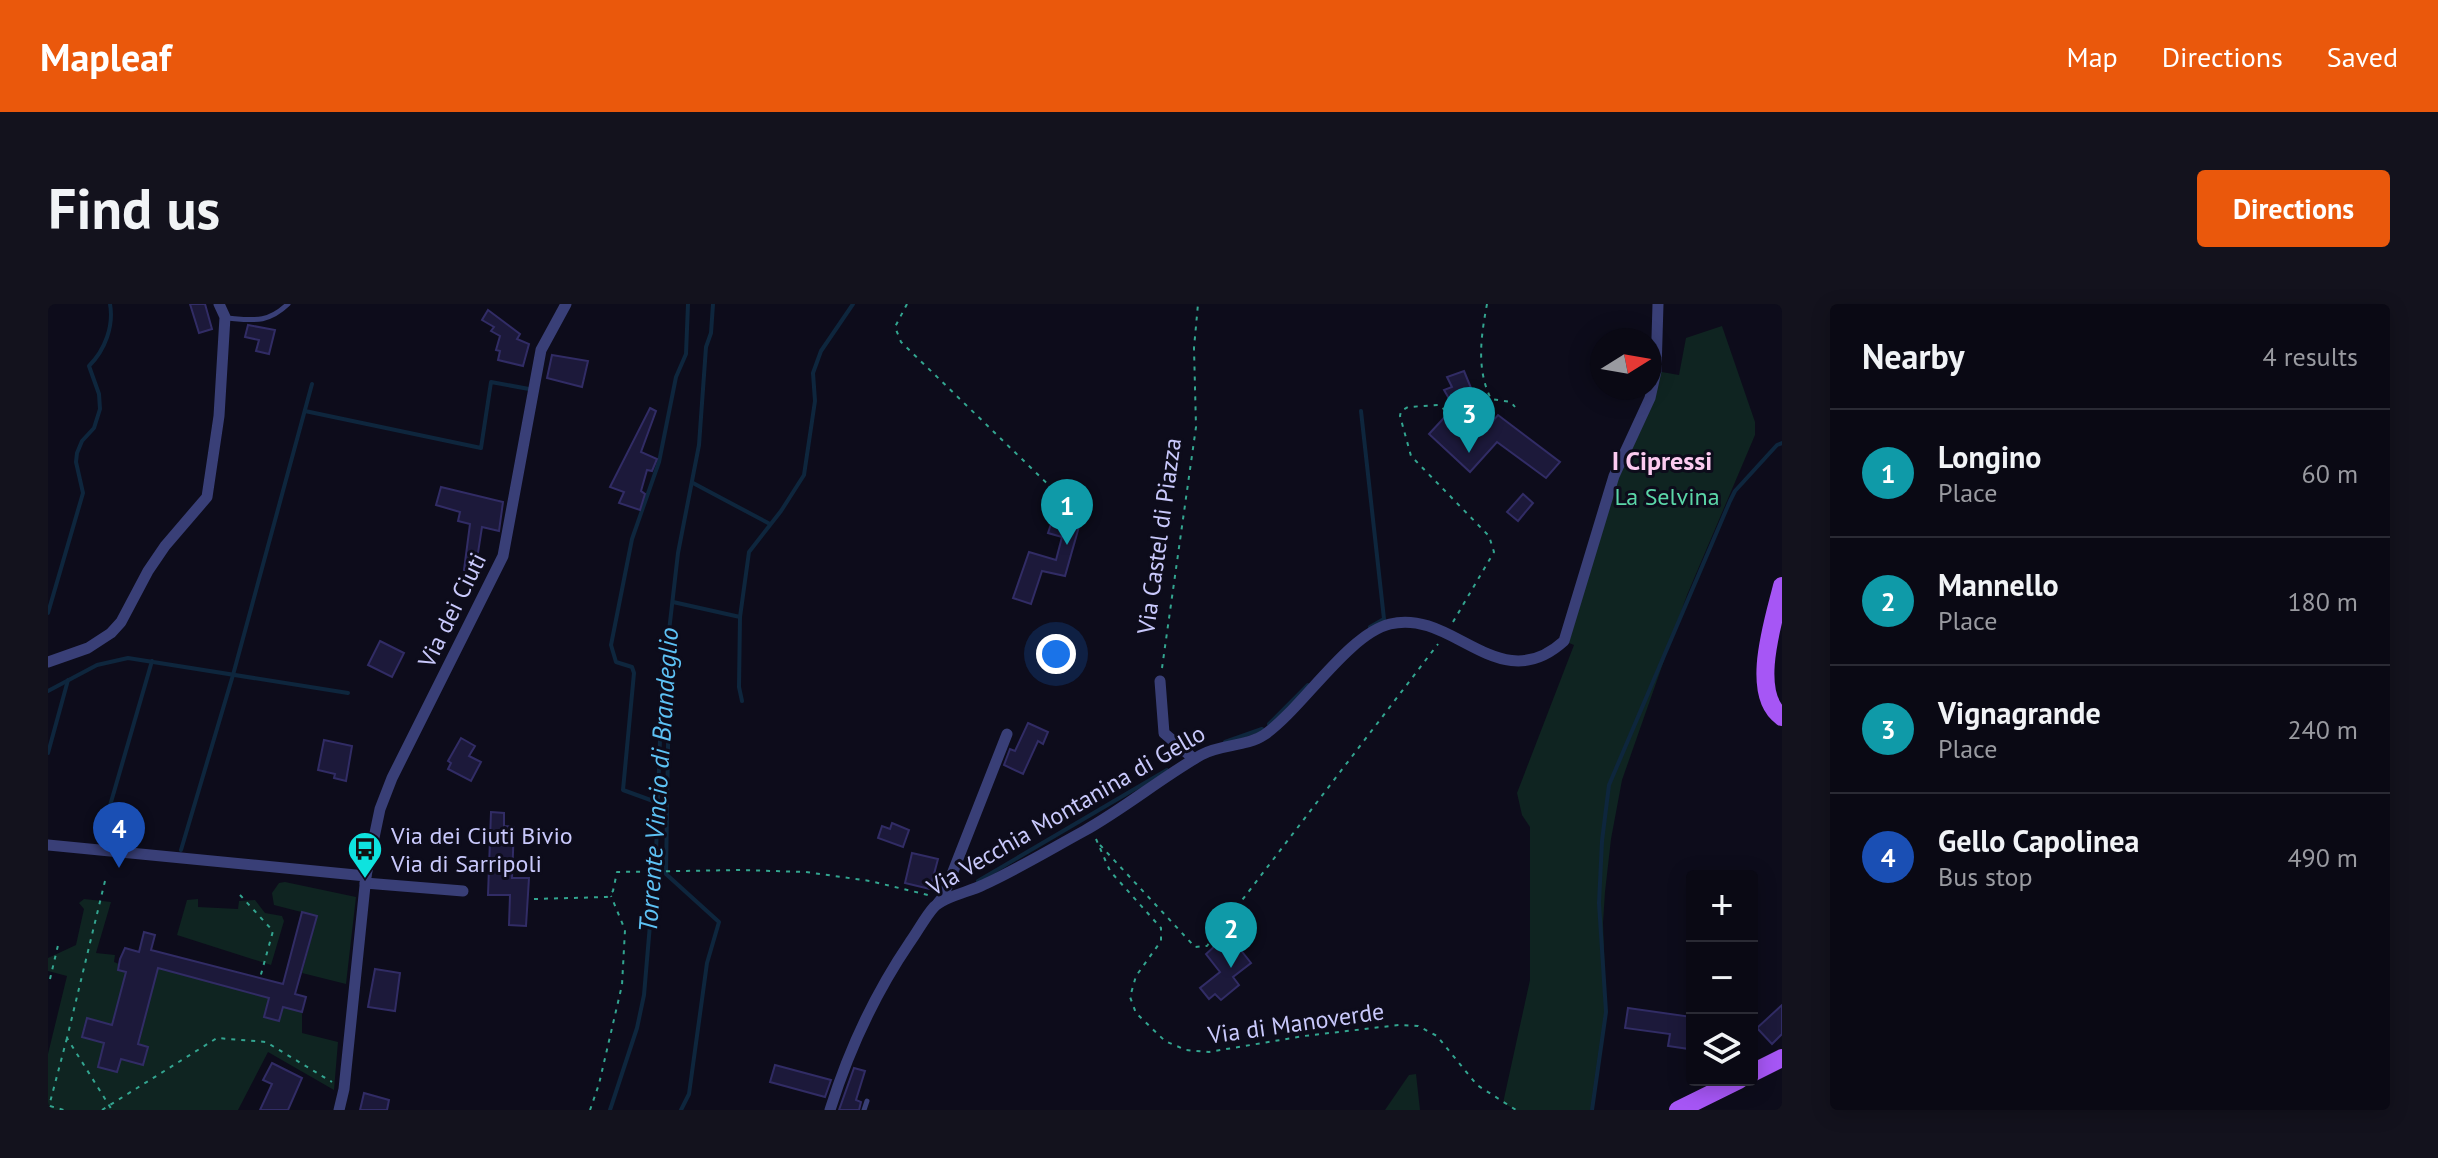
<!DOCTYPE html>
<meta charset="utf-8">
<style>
body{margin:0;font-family:"PT Sans",sans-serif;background:#13121d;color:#f1f3f6}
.controls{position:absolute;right:24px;bottom:24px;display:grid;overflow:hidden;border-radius:8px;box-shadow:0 4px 20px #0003}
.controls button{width:72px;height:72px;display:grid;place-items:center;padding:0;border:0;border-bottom:2px solid #2a2a34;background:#0a0914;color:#f1f3f6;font:40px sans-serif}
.compass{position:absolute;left:1542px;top:24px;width:72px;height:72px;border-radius:50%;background:#0a0914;box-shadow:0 4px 20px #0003;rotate:79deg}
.you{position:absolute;left:1008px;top:350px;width:28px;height:28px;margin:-20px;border:6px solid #fff;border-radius:50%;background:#1a73e8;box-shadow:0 0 0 12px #1a73e833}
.badge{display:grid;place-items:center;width:52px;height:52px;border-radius:50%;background:#ea580c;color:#fff;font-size:26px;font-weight:700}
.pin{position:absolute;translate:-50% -66px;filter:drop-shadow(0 2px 4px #0008)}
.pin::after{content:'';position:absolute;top:42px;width:28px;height:24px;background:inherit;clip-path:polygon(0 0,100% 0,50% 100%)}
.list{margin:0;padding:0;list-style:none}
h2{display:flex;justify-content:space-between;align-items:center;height:104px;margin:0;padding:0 32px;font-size:34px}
h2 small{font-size:26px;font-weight:400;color:#999aa0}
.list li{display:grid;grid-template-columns:52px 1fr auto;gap:24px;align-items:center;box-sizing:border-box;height:128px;padding:0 32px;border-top:2px solid #2a2a34}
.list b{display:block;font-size:30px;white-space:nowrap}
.list p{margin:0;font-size:26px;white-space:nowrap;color:#999aa0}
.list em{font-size:26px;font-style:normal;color:#999aa0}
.icon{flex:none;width:44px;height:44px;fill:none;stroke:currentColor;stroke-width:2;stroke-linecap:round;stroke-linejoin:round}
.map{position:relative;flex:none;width:1734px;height:806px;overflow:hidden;border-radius:8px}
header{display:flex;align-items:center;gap:48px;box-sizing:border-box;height:112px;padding:0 40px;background:#ea580c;color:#fff}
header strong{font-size:38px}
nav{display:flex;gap:44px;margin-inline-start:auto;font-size:28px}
.intro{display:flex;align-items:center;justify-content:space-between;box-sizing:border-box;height:192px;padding:0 48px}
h1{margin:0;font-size:56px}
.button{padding:20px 36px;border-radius:8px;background:#ea580c;color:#fff;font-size:28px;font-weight:700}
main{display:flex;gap:48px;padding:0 48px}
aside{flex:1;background:#0a0914;border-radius:8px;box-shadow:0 4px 20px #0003}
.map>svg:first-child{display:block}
.green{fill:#0f2421}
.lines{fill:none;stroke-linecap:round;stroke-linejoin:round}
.stream{stroke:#0e263d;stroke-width:4}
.building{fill:#1c193a;stroke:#312c65;stroke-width:2}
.path{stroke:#33a590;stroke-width:2;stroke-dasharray:4 6;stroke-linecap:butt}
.service{stroke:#393f77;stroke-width:5}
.minor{stroke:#393f77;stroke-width:11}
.primary{stroke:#a656f5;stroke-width:18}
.labels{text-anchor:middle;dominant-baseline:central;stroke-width:6;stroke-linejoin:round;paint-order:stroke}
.park-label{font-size:24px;fill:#5bd6a8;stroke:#0d0c1b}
.street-label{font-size:24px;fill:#c9c9fc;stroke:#0d0c1b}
.poi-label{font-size:24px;fill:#c9c9fc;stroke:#0d0c1b;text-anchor:start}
.neighbourhood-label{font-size:26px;font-weight:bold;fill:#fccbf0;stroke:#0d0c1b}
.water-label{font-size:26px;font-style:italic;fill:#5dc2f5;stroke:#0d0c1b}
</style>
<header>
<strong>Mapleaf</strong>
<nav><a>Map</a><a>Directions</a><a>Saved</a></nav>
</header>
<div class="intro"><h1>Find us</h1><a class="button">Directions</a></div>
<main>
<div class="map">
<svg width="1734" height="806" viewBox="0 0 1734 806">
<rect width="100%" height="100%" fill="#0d0c1b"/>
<g class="green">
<path d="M1674,22L1707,118V131L1639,291L1574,476L1563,535L1557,588L1555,619L1558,701L1544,806H1468L1455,799L1482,676V523L1474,511L1469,489L1526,341L1516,337L1566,172L1608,67L1631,71L1638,34Z"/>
<path d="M237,578L308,593L298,680L254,669L269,612L226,601L224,589L231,579Z"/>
<path d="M36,595L63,598L48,649L67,651L66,658L71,660L70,666L90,670L56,739L50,763L69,768L73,755L95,760L100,743L90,740L110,664L221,694L235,703L254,708V729L290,738L286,786L220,748L190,806H0V750L19,672L0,667V654L28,641L36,605L31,599Z"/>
<path d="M150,595V603L190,605L191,597L207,596L217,609L234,612L236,617L223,661L129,631L139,596Z"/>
<path d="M1368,770L1372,806H1337L1361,771Z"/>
</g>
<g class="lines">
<g class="stream">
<path d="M257,107L433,144L443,78L481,85"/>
<path d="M1313,107L1336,315L1322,323"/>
<path d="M645,179L722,220"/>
<path d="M625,298L692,313"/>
<path d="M0,309L35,189L28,158L29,149L34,137L46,124L52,105L51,90L41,62C57,46 66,22 62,0"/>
<path d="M616,355L621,381L618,570L671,618L659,659L641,790L633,806"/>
<path d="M0,387L49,361L80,354L300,389"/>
<path d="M694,397L691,383L692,313L701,248L733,207L756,171L767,97L765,69L773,47L805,0"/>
<path d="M1221,420L1260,381"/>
<path d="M1177,438L1214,425"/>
<path d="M0,449L20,376"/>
<path d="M608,498L575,486L586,369L584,363L568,358L563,341L584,235L611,158L628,73L638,50L640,0"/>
<path d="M52,536L104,357"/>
<path d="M133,546L185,371L264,80"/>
<path d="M930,577L1119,466"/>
<path d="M562,806L589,724L596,691L608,550L615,349L621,327L630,249L651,141L658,43L663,29L665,0"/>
<path d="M1544,806L1558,708L1551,599L1554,537L1561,481L1682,197L1687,187L1729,141L1734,139"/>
</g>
</g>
<g class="building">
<path d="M142,0H157L164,25L151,29Z"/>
<path d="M440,6L472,30L469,35L481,40L475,62L450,56L452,47L448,46L452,32L443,27L446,23L434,16Z"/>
<path d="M200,21L227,26L221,50L208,47L211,36L197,33Z"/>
<path d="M504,51L540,57L534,83L499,74Z"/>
<path d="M1416,67L1423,84L1409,90L1419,111L1405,117L1425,135L1442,115L1445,117L1450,111L1512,158L1498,174L1449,138L1422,168L1381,130L1406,103L1396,86L1404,83L1399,73Z"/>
<path d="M602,104L608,107L593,148L609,155L604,167L599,166L593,187L597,190L592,206L571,199L576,188L562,183Z"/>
<path d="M393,183L455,198L451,227L434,223L427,268L416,266L422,220L410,217L412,208L388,201Z"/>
<path d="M1475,190L1485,199L1470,217L1459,208Z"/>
<path d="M1011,196L1026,201L1034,212L1017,272L994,267L983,300L965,294L981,248L1008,256L1014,233L1000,229Z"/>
<path d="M332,337L356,349L344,373L320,361Z"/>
<path d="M980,419L1000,428L995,440L990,437L975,470L956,461L962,445L967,447Z"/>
<path d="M413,434L427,442L421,452L433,458L423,477L400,465L403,459L400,457Z"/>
<path d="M276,436L304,442L298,477L286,474L287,470L270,466Z"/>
<path d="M443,508L456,509V522L466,523L464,574H481L478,622L461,621L462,591H440Z"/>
<path d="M844,519L861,526L855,543L830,534L834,522L842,525Z"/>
<path d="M864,549L890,555L882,585L857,579Z"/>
<path d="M254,608L269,612L247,690L258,693L254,708L235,703L231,717L216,713L221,694L110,664L90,740L100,743L95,761L73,755L69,768L50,763L56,739L34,733L39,714L64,721L78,668L70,666L72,655L77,644L91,648L96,628L107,631L103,646L235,680Z"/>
<path d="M1180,630L1203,659L1185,673L1191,681L1173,696L1167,690L1161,695L1152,684L1172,668L1158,650Z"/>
<path d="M327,665L352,669L347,707L320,703Z"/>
<path d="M1734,701V730L1724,740L1709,724Z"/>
<path d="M1580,704L1644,713L1641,745L1620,742L1622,730L1577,724Z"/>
<path d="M224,759L254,774L240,806H212L224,780L215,776Z"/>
<path d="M727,761L783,776L777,793L722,778Z"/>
<path d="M806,764L817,767L808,796L813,798L811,806H791Z"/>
<path d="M316,789L341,796L339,806H312Z"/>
</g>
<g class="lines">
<g class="path">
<path d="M859,0L847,23L853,38L1010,190"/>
<path d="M1439,0C1433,32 1428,65 1443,95L1463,98L1467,103"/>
<path d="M1405,318L1446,248L1441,232L1363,152L1352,112L1353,107L1360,103L1391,101L1412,119L1419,121"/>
<path d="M1114,364L1148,123L1146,44L1150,0"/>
<path d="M1048,535L1062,567L1113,624V637L1088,672L1082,693L1088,709L1117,737L1138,746L1161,748L1256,732L1351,721L1370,722L1389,732L1429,781L1468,806"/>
<path d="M1052,541L1147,643L1159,642L1390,340"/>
<path d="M57,577L19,734L64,806"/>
<path d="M192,591L225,627L212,674"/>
<path d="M486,595L559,593L565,587L569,568L694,566L758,568L822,577L880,591"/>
<path d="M2,675L11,637"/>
<path d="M2,802L16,806"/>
<path d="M0,806L19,734"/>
<path d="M54,806L169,734L218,738L284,778"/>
<path d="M542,806L551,780L574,681L577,626L563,592"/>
</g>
<g class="service">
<path d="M178,14C205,16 219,20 240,0"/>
<path d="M816,806L819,797"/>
</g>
<g class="minor">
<path d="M0,358L40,344L63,329L73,318L100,267L117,242L159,193L171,112L177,13L171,0"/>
<path d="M1112,377L1116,429L1146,455"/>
<path d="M0,541L318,572"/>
<path d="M317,579L415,587"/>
<path d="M890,599L895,593L959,430"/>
<path d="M291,806L296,785L318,572L332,505L344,474L455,252L493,46L518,0"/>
<path d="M782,806C801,745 826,691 862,638C870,627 877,613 886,603C897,592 921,588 935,581C970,565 1003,545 1036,527C1077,504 1113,474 1153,451C1172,440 1198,443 1216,431C1253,406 1300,330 1342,320C1405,304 1451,396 1516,337L1566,172L1602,94L1608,67L1610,0"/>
</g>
<g class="primary">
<path d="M1734,282C1726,315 1701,390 1734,413"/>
<path d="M1704,769L1734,754"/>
<path d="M1630,806L1691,776"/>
</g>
</g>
<defs>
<g id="bus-pin" transform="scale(1.8)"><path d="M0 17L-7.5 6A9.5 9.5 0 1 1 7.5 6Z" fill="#0ee3de" stroke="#0d0c1b"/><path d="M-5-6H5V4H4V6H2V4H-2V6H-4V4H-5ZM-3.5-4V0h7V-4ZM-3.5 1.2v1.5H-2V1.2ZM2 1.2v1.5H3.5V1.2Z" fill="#111"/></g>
</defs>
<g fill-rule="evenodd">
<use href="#bus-pin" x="317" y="545"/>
</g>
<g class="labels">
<g class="park-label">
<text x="1619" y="192">La Selvina</text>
</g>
<g class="street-label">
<text transform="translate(1111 232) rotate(-82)">Via Castel di Piazza</text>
<text transform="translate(404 306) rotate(-64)">Via dei Ciuti</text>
<text transform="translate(1018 506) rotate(-30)">Via Vecchia Montanina di Gello</text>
<text transform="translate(1248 719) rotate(-8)">Via di Manoverde</text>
</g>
<g class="poi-label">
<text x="343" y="531">Via dei Ciuti Bivio<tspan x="343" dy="28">Via di Sarripoli</tspan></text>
</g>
<g class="neighbourhood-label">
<text x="1614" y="156">I Cipressi</text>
</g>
<g class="water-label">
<text transform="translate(610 476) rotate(-86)">Torrente Vincio di Brandeglio</text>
</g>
</g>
</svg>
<div class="controls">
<button>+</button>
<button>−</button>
<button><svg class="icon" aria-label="layers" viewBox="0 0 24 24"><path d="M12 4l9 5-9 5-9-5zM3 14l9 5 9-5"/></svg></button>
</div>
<svg class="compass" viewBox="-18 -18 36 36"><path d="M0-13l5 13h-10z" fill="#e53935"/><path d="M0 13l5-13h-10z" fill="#999aa0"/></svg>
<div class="you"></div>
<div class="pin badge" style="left:1019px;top:241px;background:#0f9aa8">1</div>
<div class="pin badge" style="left:1183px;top:664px;background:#0f9aa8">2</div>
<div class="pin badge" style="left:1421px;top:149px;background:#0f9aa8">3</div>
<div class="pin badge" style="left:71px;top:564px;background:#1a4fb4">4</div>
</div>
<aside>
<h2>Nearby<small>4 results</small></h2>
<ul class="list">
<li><span class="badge" style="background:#0f9aa8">1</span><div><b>Longino</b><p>Place</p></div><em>60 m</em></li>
<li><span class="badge" style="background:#0f9aa8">2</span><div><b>Mannello</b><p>Place</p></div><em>180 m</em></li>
<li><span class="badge" style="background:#0f9aa8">3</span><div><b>Vignagrande</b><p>Place</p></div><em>240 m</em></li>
<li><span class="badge" style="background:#1a4fb4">4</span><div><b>Gello Capolinea</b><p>Bus stop</p></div><em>490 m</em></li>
</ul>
</aside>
</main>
